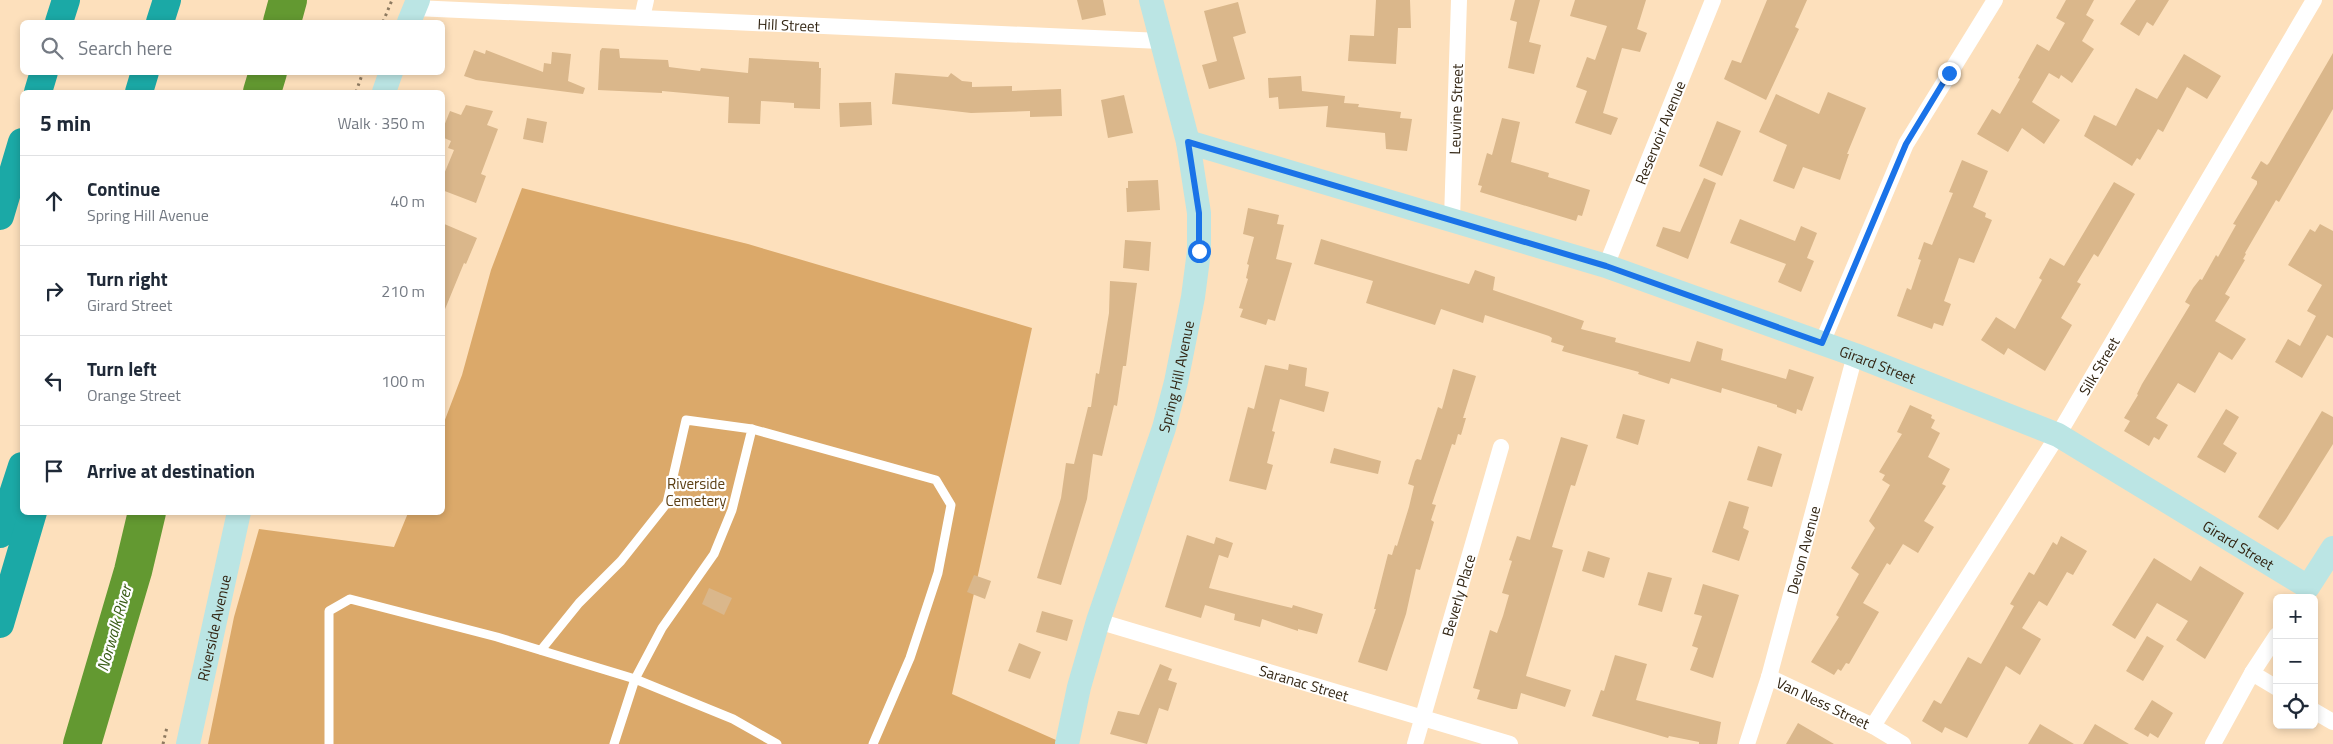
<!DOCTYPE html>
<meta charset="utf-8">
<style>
body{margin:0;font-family:"Titillium Web",sans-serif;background:#f6f6f7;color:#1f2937}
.controls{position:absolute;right:15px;bottom:15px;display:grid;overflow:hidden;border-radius:8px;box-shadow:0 2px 8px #0003}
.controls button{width:45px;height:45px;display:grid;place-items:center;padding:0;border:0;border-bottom:1px solid #e0e1e3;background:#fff;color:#1f2937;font:25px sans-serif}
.stop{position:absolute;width:15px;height:15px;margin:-11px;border:4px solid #1a73e8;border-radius:50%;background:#fff}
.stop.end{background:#1a73e8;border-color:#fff;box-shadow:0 1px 5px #0008}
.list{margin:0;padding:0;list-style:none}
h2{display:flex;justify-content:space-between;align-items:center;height:65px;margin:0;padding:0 20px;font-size:21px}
h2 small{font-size:16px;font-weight:400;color:#747a83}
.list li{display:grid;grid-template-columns:32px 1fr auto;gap:15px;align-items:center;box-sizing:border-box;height:90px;padding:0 20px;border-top:1px solid #e0e1e3}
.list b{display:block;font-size:19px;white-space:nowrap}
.list p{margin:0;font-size:16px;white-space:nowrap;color:#747a83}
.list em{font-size:16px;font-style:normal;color:#747a83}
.icon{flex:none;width:28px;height:28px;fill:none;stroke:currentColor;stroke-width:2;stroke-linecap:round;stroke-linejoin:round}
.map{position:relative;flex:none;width:2333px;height:744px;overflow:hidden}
.search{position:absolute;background:#fff;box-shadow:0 2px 8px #0003;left:20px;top:20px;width:425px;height:55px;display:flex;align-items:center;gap:12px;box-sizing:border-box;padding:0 18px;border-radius:8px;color:#747a83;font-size:19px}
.panel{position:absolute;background:#fff;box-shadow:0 2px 8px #0003;left:20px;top:90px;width:425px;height:425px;border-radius:8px}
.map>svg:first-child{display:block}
.green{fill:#dba96a}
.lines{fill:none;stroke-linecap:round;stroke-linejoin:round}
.river{stroke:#639931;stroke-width:38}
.building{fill:#dab78b}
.path{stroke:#8e7a60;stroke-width:3;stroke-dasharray:2.5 4;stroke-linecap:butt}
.lane{stroke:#fff;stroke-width:9}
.street{stroke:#fff;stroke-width:16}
.secondary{stroke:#bbe5e4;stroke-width:24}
.highway{stroke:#1ba9a6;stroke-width:28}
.route{stroke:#1a73e8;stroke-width:6}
.labels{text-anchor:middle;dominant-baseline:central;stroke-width:4.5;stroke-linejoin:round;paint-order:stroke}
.street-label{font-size:15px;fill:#332614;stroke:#fff}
.park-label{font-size:15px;fill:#5b3e13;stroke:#fff}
.water-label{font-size:16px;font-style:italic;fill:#3a5d17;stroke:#fff}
</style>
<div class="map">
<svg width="2333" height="744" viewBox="0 0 2333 744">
<rect width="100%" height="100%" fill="#fde0bc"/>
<path class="green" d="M522,188L748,244L1032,328L952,694L1056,740L1055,744H208L234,617L259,529L394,547L408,513L442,512L443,425L462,375L491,270Z"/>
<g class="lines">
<g class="river">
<path d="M282,22L288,0"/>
<path d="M262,92L268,72"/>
<path d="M82,744L133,571L147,512"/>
</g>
</g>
<g class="building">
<path d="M1077,0H1103L1106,15L1082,20Z"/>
<path d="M1376,0H1410L1411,28H1398L1396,64L1348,61L1350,35L1374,36Z"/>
<path d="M1515,0H1540L1529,42L1541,45L1534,74L1508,68L1517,22L1510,20Z"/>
<path d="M1575,0H1646L1637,29L1647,33L1640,52L1622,48L1603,113L1618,118L1611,135L1575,123L1587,91L1576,87L1587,57L1595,60L1607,26L1570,16Z"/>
<path d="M1767,0H1807L1795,27L1799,29L1766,100L1724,79L1732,60L1741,63Z"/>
<path d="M2066,0H2094L2086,15L2094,20L2082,41L2094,49L2072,83L2061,75L2059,79L2049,73L2032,102L2060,120L2044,144L2022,128L2008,152L1977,134L1992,109L2000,114L2020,79L2018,78L2037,44L2049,51L2065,23L2056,18Z"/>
<path d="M2136,0H2169L2153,26L2147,22L2139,36L2120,24Z"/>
<path d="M1238,2L1246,33L1233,37L1245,79L1209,89L1202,65L1217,61L1204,11Z"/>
<path d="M602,48L619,49L620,58L668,60L669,67L700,71L701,68L748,73L749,58L819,62V68H821L820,109L794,108V103L761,101L760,124L728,123L729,97L662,91V93L598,90L600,51Z"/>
<path d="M474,50L485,54L486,50L543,72L544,63L551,64L552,52L571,54L568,81L585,88L583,94L476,80L464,76Z"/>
<path d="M2333,53V109L2279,202L2276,200L2245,253L2246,254L2243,259L2245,260L2225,294L2230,297L2215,321L2246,339L2232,360L2219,352L2195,393L2178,383L2156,418L2168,425L2159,440L2154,437L2149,446L2124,431L2130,421L2124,418L2138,395L2137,394L2142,384L2190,305L2185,302L2193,288L2200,279L2202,280L2216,255L2218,257L2236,225L2233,224L2257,184V181L2251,178L2261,161L2267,165L2269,163Z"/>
<path d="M2184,54L2221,76L2207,99L2187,87L2163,132L2158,129L2140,160L2137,158L2132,166L2084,136L2094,115L2116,126L2136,88L2157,99Z"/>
<path d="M895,73L948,77L951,73L962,81L972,82V87L1012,86V91L1061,89L1062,116L1030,117V111L971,113L892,104Z"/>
<path d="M1301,76L1302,91L1345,96L1344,103L1359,104L1358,107L1401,112L1400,118L1412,119L1407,151L1386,149L1385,133L1326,127L1328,106L1279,109L1278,97L1269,98L1268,78Z"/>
<path d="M1828,92L1866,108L1847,154H1849L1840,180L1803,167L1794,189L1773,181L1787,145L1759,132L1776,94L1819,114Z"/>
<path d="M1124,95L1133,133L1108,138L1101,100Z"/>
<path d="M871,102L872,125L840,127L839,103Z"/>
<path d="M466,105L493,111L487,125L498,129L481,174L486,176L476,203L442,190V179L454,150L448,148L451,141L442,137V131L450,111L461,115Z"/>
<path d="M527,118L547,122L543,143L523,139Z"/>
<path d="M1502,118L1520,122L1511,162L1549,173L1548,177L1590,190L1582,216L1578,215L1576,221L1480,192L1482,186L1478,185L1487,153L1492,155Z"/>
<path d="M1717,121L1741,131L1722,176L1699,166Z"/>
<path d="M1962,160L1988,171L1973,207L1986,213L1985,217L1992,220L1974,263L1959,258L1944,301L1951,304L1943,326L1934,323L1932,329L1897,316L1907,288L1911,290L1921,260L1918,259L1924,242L1932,245L1953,193L1949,192Z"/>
<path d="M1704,178L1716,183L1688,259L1656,246L1663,227L1680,232Z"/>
<path d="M1158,180L1160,210L1127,212L1126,188H1128V181Z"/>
<path d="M2114,182L2135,194L2098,257L2094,254L2077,282L2081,284L2061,318L2072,325L2045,371L2008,348L2004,355L1981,340L1996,317L2015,329L2042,280L2039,278L2050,258L2064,266Z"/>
<path d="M1248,208L1279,215L1277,224L1284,225L1276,259L1292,263L1275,321L1268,319L1266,325L1240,317L1243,309L1239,308L1248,279L1246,278L1249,265L1247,264L1254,237L1243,234Z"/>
<path d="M1740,219L1795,241L1801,226L1817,233L1807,258L1814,261L1801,292L1778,282L1786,264L1730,243Z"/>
<path d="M442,223L477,238L466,264L464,263L443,314Z"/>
<path d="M2320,224L2333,231V338L2327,335L2302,378L2275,362L2288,339L2300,346L2316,316L2307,311L2322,285L2288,265L2310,229L2315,232Z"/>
<path d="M1321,239L1469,284L1475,270L1495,277L1493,290L1584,321L1581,329L1616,338L1615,342L1690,362L1697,341L1723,349L1721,360L1786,379L1789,369L1814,377L1803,408L1802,411L1797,409L1796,414L1777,407V405L1722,388L1721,393L1671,378L1669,384L1638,374L1639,372L1562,351L1564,346L1551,342L1552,338L1549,336L1485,315L1483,323L1441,309L1435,325L1366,303L1373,281L1314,264Z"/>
<path d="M1125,240L1151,242L1149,271L1123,268Z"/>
<path d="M1110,281L1137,283L1126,366H1123L1117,406L1114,405L1102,456L1093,454L1087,499L1061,585L1037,578L1061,498L1066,463L1074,464L1088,407H1091L1096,373L1099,374L1109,313Z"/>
<path d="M1289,364L1307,368L1305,386L1329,392L1324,412L1280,399L1272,431L1275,432L1267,463L1273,465L1266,490L1229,481L1248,407L1254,409L1265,365L1288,370Z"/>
<path d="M1453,369L1476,376L1463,418H1466L1461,435L1458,434L1455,445L1452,444L1432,504L1436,505L1431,520L1434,522L1420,570L1416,569L1406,614L1387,671L1358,662L1376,609H1374L1388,554L1392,555L1395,545L1397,546L1409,507L1414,486L1408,484L1415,461L1417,459L1421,460L1438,407L1442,409Z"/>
<path d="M1910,405L1932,415L1931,418L1935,420L1931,428L1940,433L1928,457L1950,469L1942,484L1946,486L1924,521L1934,527L1918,553L1903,544L1890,565L1887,563L1863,603L1879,612L1849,664L1846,663L1841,671L1838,669L1834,675L1811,662L1839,617L1836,615L1859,574L1851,568L1875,528L1869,521L1890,485L1882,480L1885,475L1879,472L1902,434L1897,432Z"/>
<path d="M2226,409L2239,417L2223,444L2237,453L2225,473L2197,457Z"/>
<path d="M2322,411L2333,417V444L2286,519L2278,530L2258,517Z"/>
<path d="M1623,414L1645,420L1638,445L1616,438Z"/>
<path d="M1561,437L1588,445L1575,486L1571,485L1552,547L1563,550L1526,676L1571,690L1565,707L1521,693L1517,709H1512L1477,699L1480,690L1473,688L1490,630L1497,633L1503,616L1509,595L1502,593L1512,561L1509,560L1517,536L1530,540Z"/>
<path d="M1758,446L1782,454L1772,487L1747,480Z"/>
<path d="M1334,448L1381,461L1378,474L1330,463Z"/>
<path d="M1729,501L1749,507L1743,528L1749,531L1739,561L1712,552Z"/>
<path d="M1187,535L1214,544L1216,537L1233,543L1228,558L1219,555L1209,588L1292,608L1293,605L1323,614L1317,634L1298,629V631L1262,619L1260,627L1234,620L1235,614L1205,605L1201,618L1165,607Z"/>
<path d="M2061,536L2087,551L2073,575L2067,572L2047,606L2039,601L2022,628L2041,639L2020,675L2006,666L1967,738L1945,727L1942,733L1922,721L1934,700L1941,704L1968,657L1981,664L2014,606L2010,604L2029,572L2034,575L2053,542L2057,545Z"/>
<path d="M1588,551L1610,558L1604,578L1582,571Z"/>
<path d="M2154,558L2191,581L2200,566L2244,593L2205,659L2176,640L2188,621L2157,603L2135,639L2112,625Z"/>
<path d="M1648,572L1672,578L1662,612L1638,605Z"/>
<path d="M974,575L991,581L985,599L967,592Z"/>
<path d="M1703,584L1739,595L1713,678L1690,670L1698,648L1692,646L1702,616L1694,614Z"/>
<path d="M709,588L732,598L724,615L702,604Z"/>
<path d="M1042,611L1073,620L1067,641L1036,632Z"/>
<path d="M2147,636L2164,646L2143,681L2126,671Z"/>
<path d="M1019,643L1041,652L1030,679L1008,671Z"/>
<path d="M1615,655L1647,664L1636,700L1721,722L1717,744H1699V742L1669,736L1668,738L1592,716L1601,690L1604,691Z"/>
<path d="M1160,664L1172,669L1168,680L1177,683L1168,711L1159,708L1147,744L1110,734L1118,711L1139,715Z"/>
<path d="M2152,700L2173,713L2158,738L2150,733L2148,737L2134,729Z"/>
<path d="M1798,723L1834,744H1786Z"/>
<path d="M2040,724L2074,744H2028Z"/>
<path d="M2095,724L2129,744H2083Z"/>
</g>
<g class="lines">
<g class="path">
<path d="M383,22L392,0"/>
<path d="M356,92L363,72"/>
<path d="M163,744L167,727"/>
</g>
<g class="lane">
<path d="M752,429L936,480L951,505L938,573L910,658L873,744"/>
<path d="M541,650L579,603L621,561L667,503L686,420L752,429L732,510L714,554L662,628L635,679L733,719L777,744"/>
<path d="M329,744V611L350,599L497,637L635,679L614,744"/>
</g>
<g class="street">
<path id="s1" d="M415,8L1161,41"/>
<path d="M642,18L646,0"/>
<path id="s2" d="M1452,219L1459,0"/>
<path id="s3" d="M1606,266L1713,0"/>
<path d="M1822,343L1906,144L1995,0"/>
<path id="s4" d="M1098,621L1510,744"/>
<path d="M2252,673L2277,688"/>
<path id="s5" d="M1769,677L1873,726L1903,744"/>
<path d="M2314,711L2333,722"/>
<path id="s6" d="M1873,726L2058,435L2314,0"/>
<path id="s7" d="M1415,744L1501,447"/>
<path id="s8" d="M1747,744L1769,677L1855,355"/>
<path d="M2213,744L2252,673L2277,635"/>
</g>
<g class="secondary">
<path d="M409,22L418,0"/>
<path d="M384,92L391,72"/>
<path id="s9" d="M1188,142L1606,266L1855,355L2058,435L2308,587L2333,548"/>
<path id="s10" d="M188,744L239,512"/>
<path id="s11" d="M1067,744L1079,687L1098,621L1164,428L1176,382L1193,297L1199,251V213L1188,142L1151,0"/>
</g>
<g class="highway">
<path d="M59,22L66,0"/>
<path d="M160,22L167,0"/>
<path d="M38,92L44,72"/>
<path d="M139,92L145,72"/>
<path d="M0,216L22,142"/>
<path d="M0,534L22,466"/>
<path d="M0,624L33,512"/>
</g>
</g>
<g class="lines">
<path class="route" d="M1199,251V213L1188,142L1606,266L1822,343L1906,144L1949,73"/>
</g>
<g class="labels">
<g class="street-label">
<text stroke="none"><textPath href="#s1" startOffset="374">Hill Street</textPath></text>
<text stroke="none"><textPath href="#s2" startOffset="110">Leuvine Street</textPath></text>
<text stroke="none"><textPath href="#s3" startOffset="144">Reservoir Avenue</textPath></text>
<text stroke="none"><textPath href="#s9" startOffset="725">Girard Street</textPath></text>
<text stroke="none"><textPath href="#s6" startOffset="425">Silk Street</textPath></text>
<text stroke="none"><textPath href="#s11" startOffset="384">Spring Hill Avenue</textPath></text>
<text stroke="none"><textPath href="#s9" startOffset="1130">Girard Street</textPath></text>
<text stroke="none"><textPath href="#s8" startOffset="202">Devon Avenue</textPath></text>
<text stroke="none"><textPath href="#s7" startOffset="155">Beverly Place</textPath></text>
<text stroke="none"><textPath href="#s10" startOffset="119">Riverside Avenue</textPath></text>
<text stroke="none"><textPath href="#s4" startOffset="215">Saranac Street</textPath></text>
<text stroke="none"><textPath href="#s5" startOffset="60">Van Ness Street</textPath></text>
</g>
<g class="park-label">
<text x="696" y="483">Riverside<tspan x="696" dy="17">Cemetery</tspan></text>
</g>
<g class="water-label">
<text transform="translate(114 628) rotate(-74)">Norwalk River</text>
</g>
</g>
</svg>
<div class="controls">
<button>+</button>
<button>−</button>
<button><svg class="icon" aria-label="locate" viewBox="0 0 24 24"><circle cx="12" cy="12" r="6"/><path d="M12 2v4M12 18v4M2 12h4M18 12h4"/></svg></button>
</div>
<div class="stop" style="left:1199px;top:251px"></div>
<div class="stop end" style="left:1949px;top:73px"></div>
<div class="search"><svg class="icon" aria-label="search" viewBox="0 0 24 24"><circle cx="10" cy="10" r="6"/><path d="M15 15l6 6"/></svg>Search here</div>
<section class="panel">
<h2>5 min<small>Walk · 350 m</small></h2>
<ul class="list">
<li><svg class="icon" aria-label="ahead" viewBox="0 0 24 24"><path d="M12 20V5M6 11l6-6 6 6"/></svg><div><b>Continue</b><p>Spring Hill Avenue</p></div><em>40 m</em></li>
<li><svg class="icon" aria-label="right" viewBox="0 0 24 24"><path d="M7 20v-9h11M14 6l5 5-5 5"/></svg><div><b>Turn right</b><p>Girard Street</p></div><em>210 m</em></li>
<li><svg class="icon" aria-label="left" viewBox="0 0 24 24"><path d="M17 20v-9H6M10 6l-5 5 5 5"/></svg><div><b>Turn left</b><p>Orange Street</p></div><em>100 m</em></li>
<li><svg class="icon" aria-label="arrive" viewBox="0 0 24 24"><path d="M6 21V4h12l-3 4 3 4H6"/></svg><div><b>Arrive at destination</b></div></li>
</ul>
</section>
</div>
